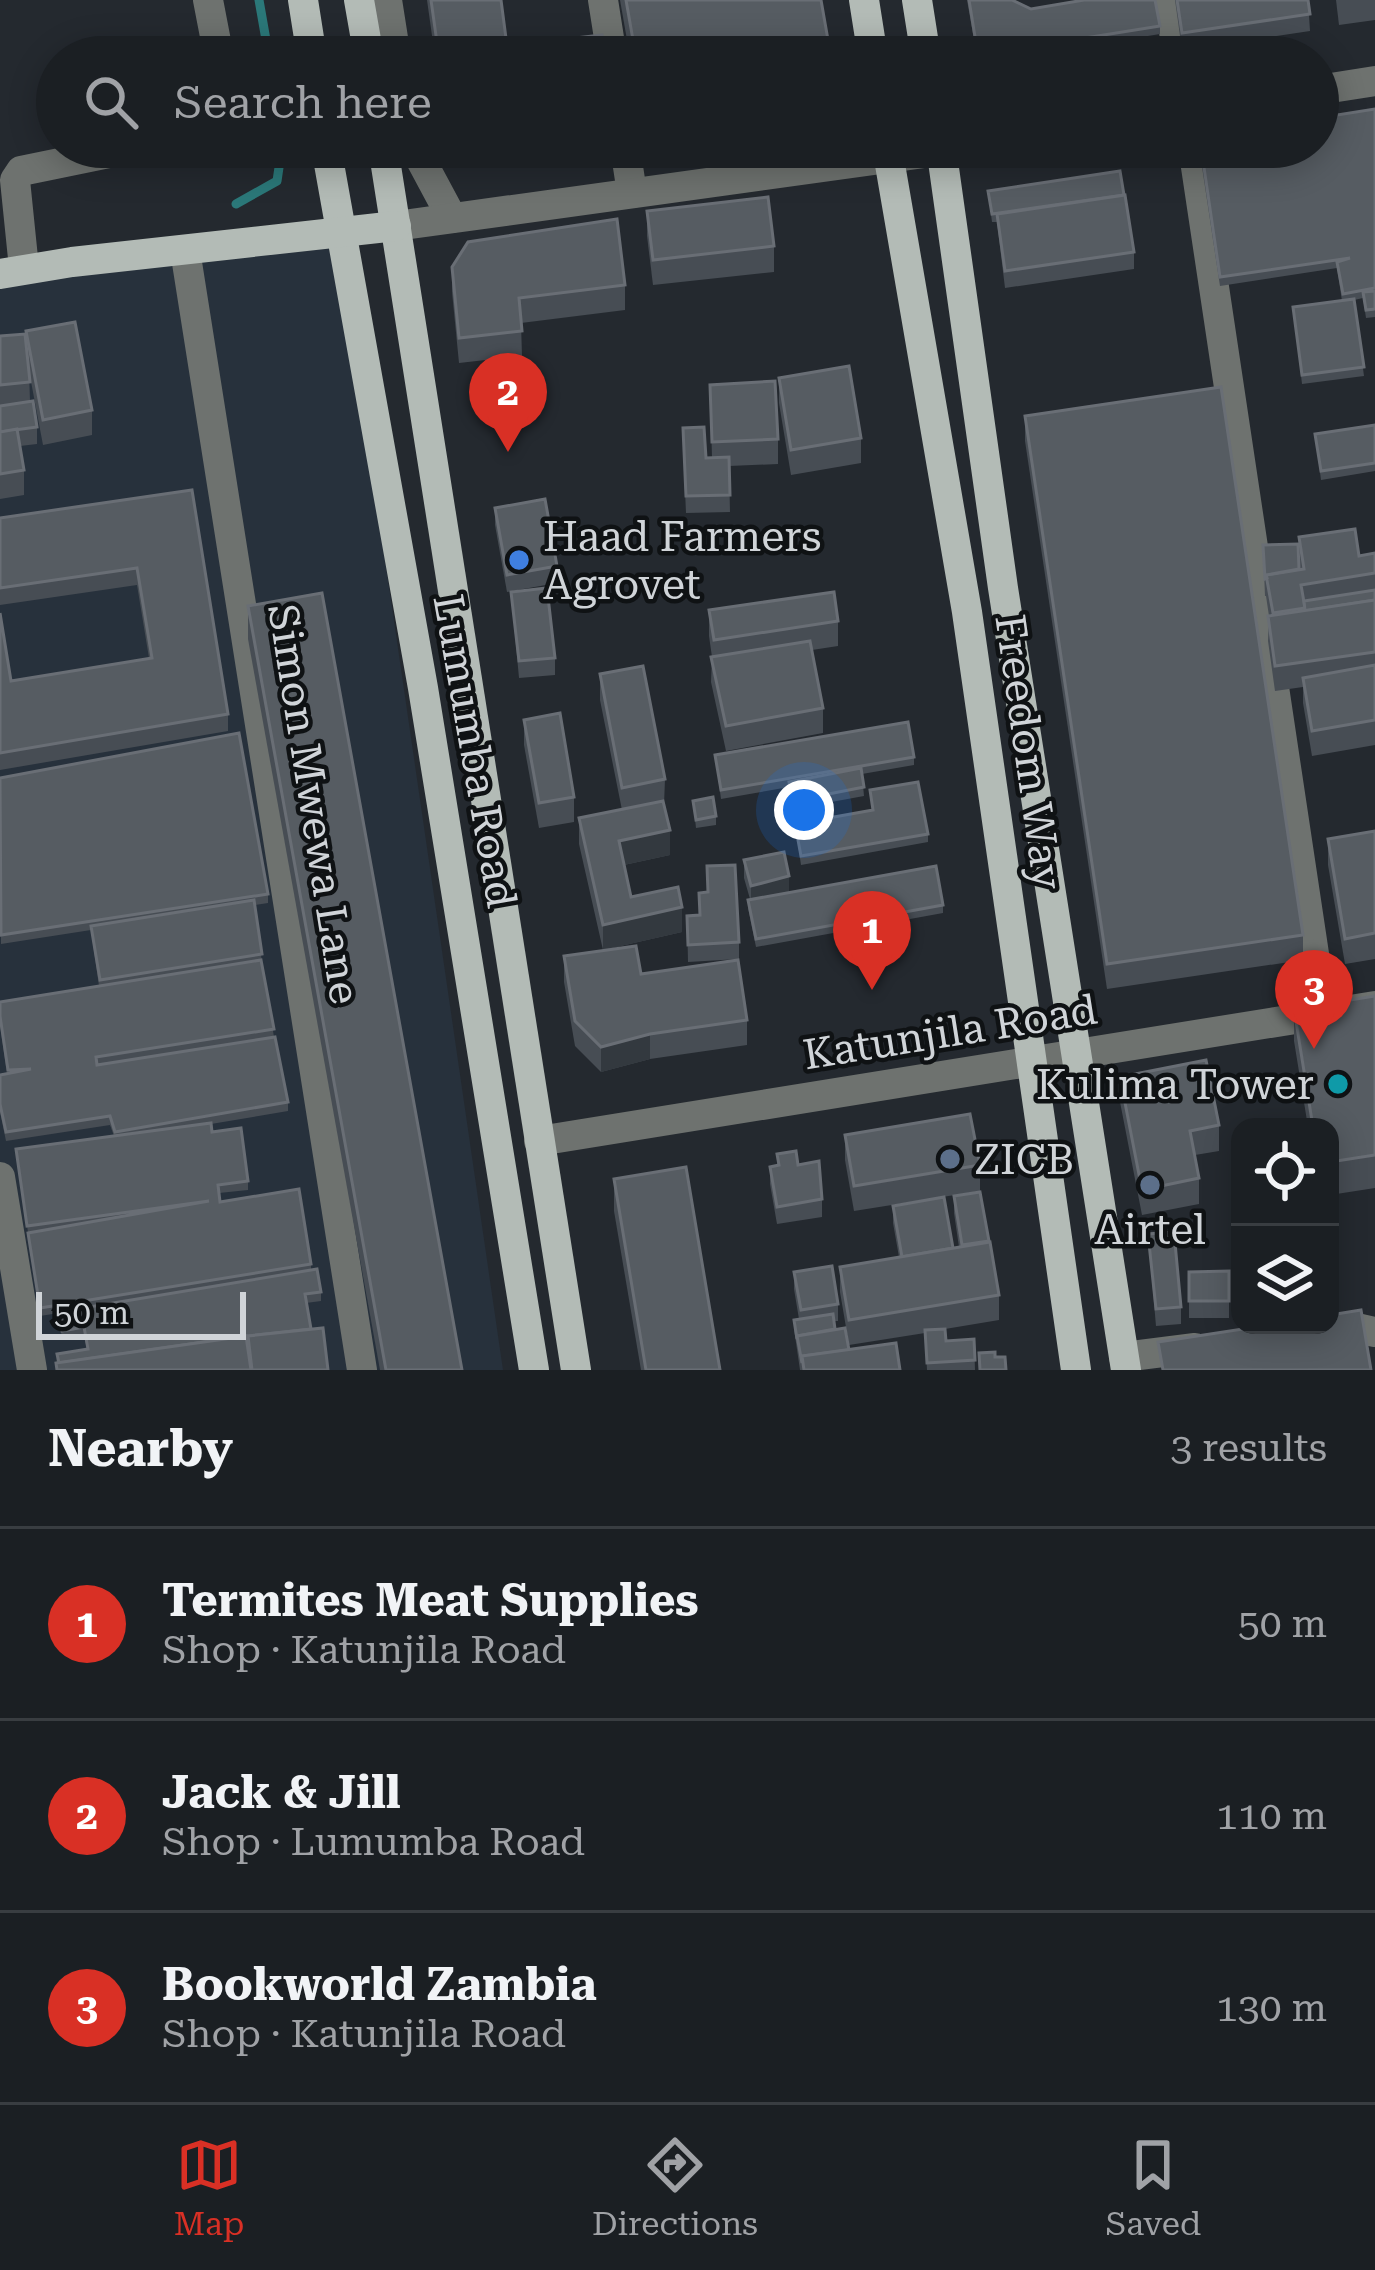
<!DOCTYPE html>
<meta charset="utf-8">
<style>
body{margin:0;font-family:"Roboto Serif",serif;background:#282c30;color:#f1f3f6}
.controls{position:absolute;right:36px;bottom:36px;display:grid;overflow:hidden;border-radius:24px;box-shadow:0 6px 30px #0003}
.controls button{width:108px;height:108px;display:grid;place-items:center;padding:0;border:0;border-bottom:3px solid #393d41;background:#1b1f23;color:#f1f3f6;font:60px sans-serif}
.scale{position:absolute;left:36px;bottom:30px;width:210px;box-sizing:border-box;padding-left:12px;border:6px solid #d0d4d8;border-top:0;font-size:33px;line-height:42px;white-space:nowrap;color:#d0d4d8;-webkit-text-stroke:9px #0f1214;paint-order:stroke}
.you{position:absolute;left:804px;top:810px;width:42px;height:42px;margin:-30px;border:9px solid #fff;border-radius:50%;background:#1a73e8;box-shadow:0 0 0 18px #1a73e833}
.badge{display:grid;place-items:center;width:78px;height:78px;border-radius:50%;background:#d93025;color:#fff;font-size:39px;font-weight:700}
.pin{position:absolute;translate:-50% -99px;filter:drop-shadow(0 3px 6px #0008)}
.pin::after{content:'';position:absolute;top:63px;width:42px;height:36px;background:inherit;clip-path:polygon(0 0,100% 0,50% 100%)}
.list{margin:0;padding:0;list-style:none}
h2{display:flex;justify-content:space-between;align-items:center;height:156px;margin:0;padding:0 48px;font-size:51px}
h2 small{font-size:39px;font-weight:400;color:#a0a2a6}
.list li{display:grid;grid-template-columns:78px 1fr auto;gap:36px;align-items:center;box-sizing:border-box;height:192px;padding:0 48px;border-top:3px solid #393d41}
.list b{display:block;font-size:45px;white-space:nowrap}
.list p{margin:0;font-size:39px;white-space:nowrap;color:#a0a2a6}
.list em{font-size:39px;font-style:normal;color:#a0a2a6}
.icon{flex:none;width:66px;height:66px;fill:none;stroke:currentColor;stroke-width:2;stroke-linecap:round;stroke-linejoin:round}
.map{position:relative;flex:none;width:1375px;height:1370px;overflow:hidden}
.search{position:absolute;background:#1b1f23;box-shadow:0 6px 30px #0003;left:36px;right:36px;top:36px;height:132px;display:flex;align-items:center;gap:30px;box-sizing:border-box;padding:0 42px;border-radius:66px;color:#a0a2a6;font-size:45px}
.sheet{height:732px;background:#1b1f23}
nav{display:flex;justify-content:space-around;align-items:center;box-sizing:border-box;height:168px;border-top:3px solid #393d41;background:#1b1f23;font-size:33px;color:#a0a2a6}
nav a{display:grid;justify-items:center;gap:6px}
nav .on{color:#d93025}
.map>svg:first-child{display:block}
.built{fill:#27313c}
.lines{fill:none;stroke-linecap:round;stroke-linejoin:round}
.stream{stroke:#2b7879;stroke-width:9}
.minor{stroke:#6e726f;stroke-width:30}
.major{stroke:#b3bbb6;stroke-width:30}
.wall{fill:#474d54}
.shaded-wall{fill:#33393f}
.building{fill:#565c62;stroke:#696e75;stroke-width:3}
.shop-dot{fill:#3f7fe0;stroke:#0f1214;stroke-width:4.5}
.culture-dot{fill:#0f9aa8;stroke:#0f1214;stroke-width:4.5}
.service-dot{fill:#5c6f8a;stroke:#0f1214;stroke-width:4.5}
.labels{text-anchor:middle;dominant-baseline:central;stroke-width:9;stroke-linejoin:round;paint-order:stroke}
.poi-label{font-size:42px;fill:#d0d4d8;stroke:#0f1214;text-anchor:start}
.street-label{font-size:42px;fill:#d0d4d8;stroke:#0f1214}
</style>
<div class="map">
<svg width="1375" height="1370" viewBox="0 0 1375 1370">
<rect width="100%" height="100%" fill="#24292f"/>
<path class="built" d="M338,236L503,1370H0V275Z"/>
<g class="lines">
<g class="stream">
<path d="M259,0L269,57"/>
<path d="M236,204L277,181L282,147"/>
</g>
<g class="minor">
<path d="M208,0L219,57"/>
<path d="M387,0L396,57"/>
<path d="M603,0L612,57"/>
<path d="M1169,0L1178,57"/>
<path d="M1318,90L1375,81"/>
<path d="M414,147L452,218"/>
<path d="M625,147L632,193"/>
<path d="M1193,147L1323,1014"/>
<path d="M396,226L968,147"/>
<path d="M185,250L362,1370"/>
<path d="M24,268L15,180L21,171L138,147"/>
<path d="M539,1141L1375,1006"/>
<path d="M0,1177L32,1370"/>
<path d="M1326,1330L1352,1327L1375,1332"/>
<path d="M1124,1357L1195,1348"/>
</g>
<g class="major">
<path d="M303,0L312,57"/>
<path d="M359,0L369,57"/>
<path d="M864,0L873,57"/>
<path d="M917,0L926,57"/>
<path d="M326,147L423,688L534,1370"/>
<path d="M383,147L576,1370"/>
<path d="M887,147L967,612L1076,1370"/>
<path d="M941,147L1003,588L1126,1370"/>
<path d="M0,274L72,262L396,226"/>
</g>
</g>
<g class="wall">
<path d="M427,0H501L507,46L605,57H435Z"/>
<path d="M620,0H821L831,57H630Z"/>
<path d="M967,0H1012L1031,9L1160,26V34L1020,57H977Z"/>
<path d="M1175,0H1308L1310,31L1182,50Z"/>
<path d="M1336,0H1375V20L1339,25Z"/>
<path d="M1375,109V317L1366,318L1363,298L1354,300L1364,376L1302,384L1293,307L1342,301L1337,268L1220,286L1199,147H1318Z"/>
<path d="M463,147H523L475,156Z"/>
<path d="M988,191L1134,252V269L1005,288L997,222H992Z"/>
<path d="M647,211L774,246V272L653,285L647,236Z"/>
<path d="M452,267L625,285V310L521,323L522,356L459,363L452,292Z"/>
<path d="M26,331L92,410V435L43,445L29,371L30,401L37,427V444L20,446L24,470V495L0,499V336L25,334Z"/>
<path d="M779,378L861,438V463L791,475L779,403Z"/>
<path d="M710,385L778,439V464L729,466L730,512L686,513L683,445L706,458H712Z"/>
<path d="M1025,416L1303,935V960L1107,989L1025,441Z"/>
<path d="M1375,425V471L1321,480L1315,434Z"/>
<path d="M192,490L228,714V731L0,770V613L11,681L149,658L137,585L0,605V518Z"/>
<path d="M495,508L557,566V583L507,592L495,525Z"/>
<path d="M1299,537L1359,556L1375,553V745L1312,756L1303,703V687L1275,691L1268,641L1269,616L1266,596H1265L1263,545L1300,569Z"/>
<path d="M511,592L555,658V675L519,678Z"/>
<path d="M248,606L462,1370H380L248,639Z"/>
<path d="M709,610L838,621V646L812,650L823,708V733L726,751L711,682L712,657L709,636Z"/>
<path d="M600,674L665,779L664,805L670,855L624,865L631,897L682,932L603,950L579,844V818L622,810L600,700Z"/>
<path d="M524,720L574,797V822L539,828L524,745Z"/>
<path d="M715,755L914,757V765L862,774L864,796L793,809L789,787L721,799Z"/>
<path d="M0,778L268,894V903L255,905L262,963L274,1037L288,1102V1111L211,1124L212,1132L248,1181V1190L219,1193L220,1202L311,1264V1270L321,1292V1301L306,1303L311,1329L328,1370H56L57,1354L87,1349L84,1336L62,1340L59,1313L40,1316L16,1149L114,1136L110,1125L6,1141L0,1112V1075L7,1074L0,1025V1002L99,986L91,930L1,944Z"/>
<path d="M870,790L928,834V842L801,865L795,824L872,810Z"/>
<path d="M693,801L716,816V825L696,828Z"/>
<path d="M1375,831V959L1345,964L1328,865V839Z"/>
<path d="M744,860L789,892L943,905V913L756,947L748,908L750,899L744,878Z"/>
<path d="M687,916L739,942V959L688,962Z"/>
<path d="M564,956L641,974L747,1020V1045L650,1059L601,1072L575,1046L564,982Z"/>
<path d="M1375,996V1188L1330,1195V1127H1308L1294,1041V1009Z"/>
<path d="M1120,1077L1219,1125V1151L1195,1155L1199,1178V1204L1142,1215L1120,1102Z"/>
<path d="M845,1135L980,1165V1191L854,1211L845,1160Z"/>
<path d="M777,1154L798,1165L822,1199V1217L777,1224L770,1184V1167L777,1165Z"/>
<path d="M614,1179L720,1370H641L614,1211Z"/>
<path d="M954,1196L999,1295V1320L945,1329L946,1341L974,1339L975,1370H927L925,1333L849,1345L840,1292V1267L899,1257L893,1223V1206L953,1248L959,1247L954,1213Z"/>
<path d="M1148,1234L1181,1307V1324L1156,1326Z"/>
<path d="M1229,1271V1318H1189V1272Z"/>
<path d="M794,1272L838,1304V1321H834L835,1329L849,1350L900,1370H800L794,1329V1320L799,1319L794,1289Z"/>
</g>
<g class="shaded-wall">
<path d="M670,830V855L619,866V841Z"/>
<path d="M789,876V893L751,903V886Z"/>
<path d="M682,907V932L603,950V925Z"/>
<path d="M650,1034V1059L601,1072V1047Z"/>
</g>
<g class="building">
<path d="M431,0H501L507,46L602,35L605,57H439Z"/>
<path d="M626,0H821L831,57H636Z"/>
<path d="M969,0H1012L1031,9L1084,0H1155L1160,26L978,55Z"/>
<path d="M1177,0H1308L1310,14L1182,33Z"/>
<path d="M1375,109V288L1343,294L1337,262L1350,258L1220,277L1201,147H1318V118Z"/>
<path d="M1120,171L1124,195L992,214L988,191Z"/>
<path d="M1125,195L1134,252L1005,271L997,214Z"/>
<path d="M768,197L774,246L653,260L647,211Z"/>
<path d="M617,219L625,285L519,298L522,331L459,338L452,267L468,242Z"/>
<path d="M1375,291V309L1366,310L1363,292Z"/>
<path d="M1354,299L1364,367L1302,375L1293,307Z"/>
<path d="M75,322L92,410L43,420L26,331Z"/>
<path d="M25,334L30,382L0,385V336Z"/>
<path d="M849,366L861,438L791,450L779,378Z"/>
<path d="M775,381L778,439L712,442L710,385Z"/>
<path d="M1221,387L1303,935L1107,964L1025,416Z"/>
<path d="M33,401L37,427L0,432V406Z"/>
<path d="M1375,425V463L1321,471L1315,434Z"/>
<path d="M704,427L706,458L729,457L730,495L686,496L683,428Z"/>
<path d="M17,429L24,470L0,474V432Z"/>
<path d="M192,490L228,714L0,753V613L11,681L152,658L137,568L0,588V518Z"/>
<path d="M545,499L557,566L507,575L495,508Z"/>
<path d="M1355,529L1359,556L1375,553V573L1301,585L1305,608L1273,613L1266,575L1304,569L1299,537Z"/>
<path d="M1298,544L1299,569L1266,575L1267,578L1265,579L1263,545Z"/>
<path d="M547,588L555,658L519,661L511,592Z"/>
<path d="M1375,590V600L1305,611L1304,601Z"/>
<path d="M834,592L838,621L714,640L709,610Z"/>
<path d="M322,593L462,1370H386L248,606Z"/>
<path d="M1375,600V652L1275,666L1268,616Z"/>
<path d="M810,641L823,708L726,726L711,657Z"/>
<path d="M1375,665V720L1312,731L1303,678Z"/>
<path d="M643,666L665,779L622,788L600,674Z"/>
<path d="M560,713L574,797L539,803L524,720Z"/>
<path d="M908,722L914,757L721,790L715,755Z"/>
<path d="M239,733L268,894L1,935L0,778Z"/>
<path d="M861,768L864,787L793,801L789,782Z"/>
<path d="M918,782L928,834L801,856L795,824L873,810L870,790Z"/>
<path d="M713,797L716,816L696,820L693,801Z"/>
<path d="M663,801L670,830L619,841L631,897L678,887L682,907L603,925L579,818Z"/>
<path d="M1375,831V933L1345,939L1328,839Z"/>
<path d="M784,852L789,876L751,886L744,860Z"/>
<path d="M735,865L739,942L688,945L687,916L700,915L699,893L708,892L707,866Z"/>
<path d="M936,866L943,905L756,939L748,900Z"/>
<path d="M254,900L262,954L100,980L91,926Z"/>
<path d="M636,946L641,974L738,960L747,1020L650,1034L601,1047L575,1021L564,956Z"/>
<path d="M261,960L274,1029L96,1057L97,1065L275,1037L288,1102L115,1132L110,1116L6,1132L0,1104V1075L31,1069L8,1070L0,1016V1002Z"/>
<path d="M1375,996V1155L1330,1162V1127H1313L1294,1009Z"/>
<path d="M1206,1060L1219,1125L1190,1131L1199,1178L1142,1190L1120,1077Z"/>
<path d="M970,1114L980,1165L854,1186L845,1135Z"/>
<path d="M211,1123L212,1132L241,1128L248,1181L218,1185L220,1202L299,1189L311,1264L40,1308L28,1233L209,1201L27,1226L16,1149Z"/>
<path d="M796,1151L798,1165L819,1161L822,1199L777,1207L770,1167L779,1165L777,1154Z"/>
<path d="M686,1167L720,1370H646L614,1179Z"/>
<path d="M980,1192L989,1241L962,1245L954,1196Z"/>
<path d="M944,1197L953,1248L902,1257L893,1206Z"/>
<path d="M1174,1232L1181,1307L1156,1309L1148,1234Z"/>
<path d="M990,1242L999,1295L849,1320L840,1267Z"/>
<path d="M832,1266L838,1304L801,1310L794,1272Z"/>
<path d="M317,1269L321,1292L305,1294L311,1329L248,1336V1350L246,1336L59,1363L57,1354L88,1349L84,1327L62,1331L59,1312Z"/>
<path d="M1229,1271V1301H1189V1272Z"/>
<path d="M1361,1310L1371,1370H1163L1158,1342L1269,1325H1330V1315Z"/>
<path d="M833,1314L835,1329L797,1336V1339L794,1320Z"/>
<path d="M323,1328L328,1370H252L248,1336Z"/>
<path d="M845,1328L849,1350L802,1356V1363L797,1336Z"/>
<path d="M945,1329L946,1341L974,1339L975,1360L927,1363L925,1330Z"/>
<path d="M246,1336L251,1370H57L56,1363Z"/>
<path d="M896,1343L900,1370H804L802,1356Z"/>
<path d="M995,1352V1357H1005L1006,1370H980L979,1353Z"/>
</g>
<circle class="shop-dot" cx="519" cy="560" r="12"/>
<circle class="culture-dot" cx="1338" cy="1084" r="12"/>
<g class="service-dot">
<circle cx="950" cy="1159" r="12"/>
<circle cx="1150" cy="1185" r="12"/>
</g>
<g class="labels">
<g class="poi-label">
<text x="543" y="536">Haad Farmers<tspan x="543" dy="48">Agrovet</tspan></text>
<text x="1314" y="1084" text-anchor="end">Kulima Tower</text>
<text x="974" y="1159">ZICB</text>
<text x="1150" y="1229" text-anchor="middle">Airtel</text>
</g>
<g class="street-label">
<text transform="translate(475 751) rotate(80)">Lumumba Road</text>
<text transform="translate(1029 752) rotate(82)">Freedom Way</text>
<text transform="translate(314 804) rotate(81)">Simon Mwewa Lane</text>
<text transform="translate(950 1032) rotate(-9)">Katunjila Road</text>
</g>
</g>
</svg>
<div class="controls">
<button><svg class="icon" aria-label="locate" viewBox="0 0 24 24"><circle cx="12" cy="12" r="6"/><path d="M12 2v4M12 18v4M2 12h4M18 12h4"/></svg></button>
<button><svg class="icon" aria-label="layers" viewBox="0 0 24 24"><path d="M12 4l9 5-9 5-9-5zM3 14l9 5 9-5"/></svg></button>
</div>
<div class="scale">50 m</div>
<div class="you"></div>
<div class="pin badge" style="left:872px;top:990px">1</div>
<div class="pin badge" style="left:508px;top:452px">2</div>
<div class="pin badge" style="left:1314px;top:1049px">3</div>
<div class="search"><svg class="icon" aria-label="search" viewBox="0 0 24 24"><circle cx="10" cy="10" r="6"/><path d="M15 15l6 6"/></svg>Search here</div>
</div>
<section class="sheet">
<h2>Nearby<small>3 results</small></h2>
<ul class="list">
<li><span class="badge">1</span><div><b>Termites Meat Supplies</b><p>Shop · Katunjila Road</p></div><em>50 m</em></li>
<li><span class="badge">2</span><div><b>Jack &amp; Jill</b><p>Shop · Lumumba Road</p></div><em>110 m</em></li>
<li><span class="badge">3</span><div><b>Bookworld Zambia</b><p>Shop · Katunjila Road</p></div><em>130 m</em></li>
</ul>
</section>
<nav>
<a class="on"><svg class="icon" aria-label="map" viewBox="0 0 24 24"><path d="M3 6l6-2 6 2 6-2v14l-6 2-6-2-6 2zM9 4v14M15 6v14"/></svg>Map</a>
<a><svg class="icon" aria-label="directions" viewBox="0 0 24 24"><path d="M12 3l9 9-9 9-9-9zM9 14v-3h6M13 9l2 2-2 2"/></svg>Directions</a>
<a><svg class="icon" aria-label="saved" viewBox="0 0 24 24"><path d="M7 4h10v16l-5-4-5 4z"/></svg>Saved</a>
</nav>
